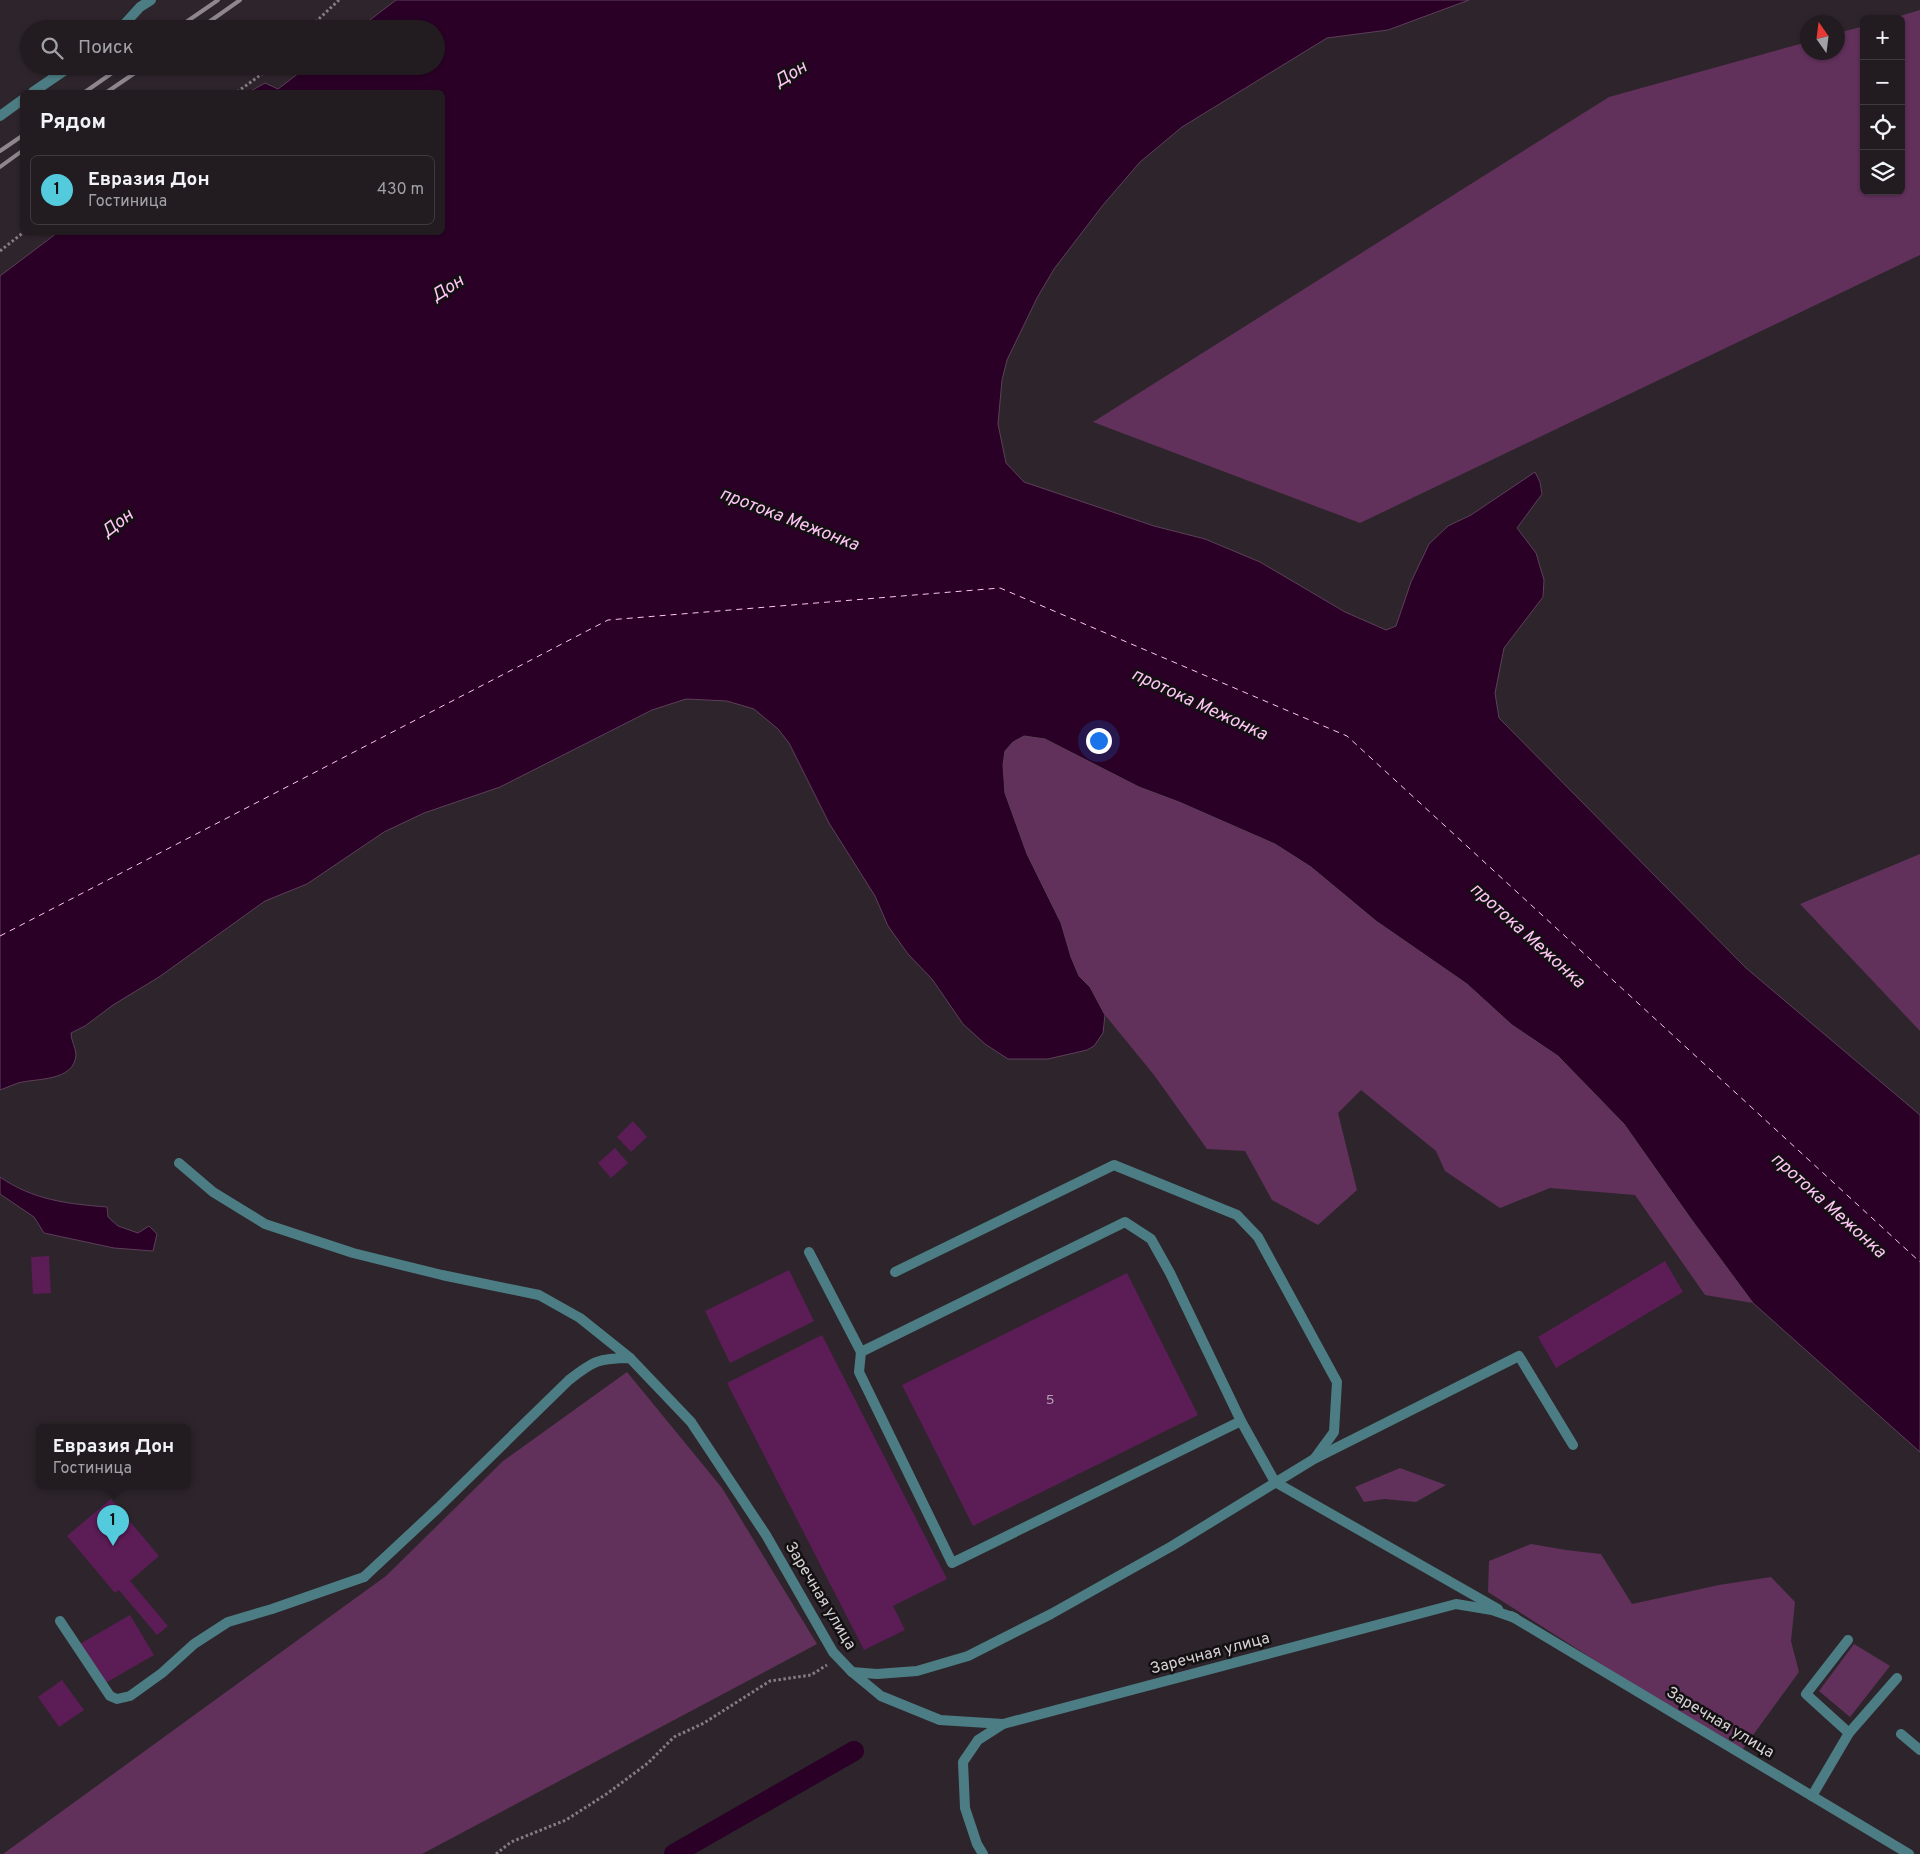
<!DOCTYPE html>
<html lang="ru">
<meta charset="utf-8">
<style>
body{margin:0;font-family:Overpass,sans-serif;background:#2e292d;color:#f1f3f6}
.controls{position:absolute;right:15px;top:15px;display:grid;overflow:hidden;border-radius:8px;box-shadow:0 1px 4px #0004}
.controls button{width:45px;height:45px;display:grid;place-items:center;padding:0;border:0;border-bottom:1px solid #3f3a3e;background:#221c20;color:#f1f3f6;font:25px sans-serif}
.compass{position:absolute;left:1800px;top:15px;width:45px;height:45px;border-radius:50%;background:#221c20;box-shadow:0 1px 4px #0004;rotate:346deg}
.you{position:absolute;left:1098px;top:740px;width:18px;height:18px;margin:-12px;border:4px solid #fff;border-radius:50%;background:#1a73e8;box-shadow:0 0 0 8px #1a73e833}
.badge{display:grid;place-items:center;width:32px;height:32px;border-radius:50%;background:#53cbdc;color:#111;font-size:16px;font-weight:700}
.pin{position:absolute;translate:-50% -41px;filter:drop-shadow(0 1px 2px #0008)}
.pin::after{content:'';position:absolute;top:26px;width:18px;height:15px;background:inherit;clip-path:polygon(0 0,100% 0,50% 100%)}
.popup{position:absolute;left:36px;top:1424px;width:155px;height:65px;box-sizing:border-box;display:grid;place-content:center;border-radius:8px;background:#221c20;filter:drop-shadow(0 1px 4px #0005);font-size:16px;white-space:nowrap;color:#a2a1a5}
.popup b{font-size:19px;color:#f1f3f6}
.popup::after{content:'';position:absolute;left:50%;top:100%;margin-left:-10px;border:10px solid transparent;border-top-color:#221c20}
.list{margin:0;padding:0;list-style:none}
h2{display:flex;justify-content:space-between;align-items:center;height:65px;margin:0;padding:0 20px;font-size:21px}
h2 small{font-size:16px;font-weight:400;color:#a2a1a5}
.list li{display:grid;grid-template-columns:32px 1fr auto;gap:15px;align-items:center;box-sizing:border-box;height:70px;margin:0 10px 10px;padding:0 10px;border:1px solid #3f3a3e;border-radius:8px}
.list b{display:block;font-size:19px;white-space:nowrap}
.list p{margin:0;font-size:16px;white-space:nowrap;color:#a2a1a5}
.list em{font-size:16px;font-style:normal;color:#a2a1a5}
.icon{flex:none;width:28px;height:28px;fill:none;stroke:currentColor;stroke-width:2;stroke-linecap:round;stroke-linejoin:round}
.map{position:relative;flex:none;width:1920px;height:1854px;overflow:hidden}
.search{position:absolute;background:#221c20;box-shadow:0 1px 4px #0004;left:20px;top:20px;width:425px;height:55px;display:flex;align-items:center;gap:12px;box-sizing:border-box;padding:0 18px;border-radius:28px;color:#a2a1a5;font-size:19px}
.panel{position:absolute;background:#221c20;box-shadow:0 1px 4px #0004;left:20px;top:90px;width:425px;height:145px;border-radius:8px}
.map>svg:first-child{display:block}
.green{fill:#61315b}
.water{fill:#2a0026;stroke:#5d3f5a}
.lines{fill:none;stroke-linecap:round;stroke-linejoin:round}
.canal{stroke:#2a0026;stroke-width:20}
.ferry{stroke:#fec5f5;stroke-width:1;stroke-dasharray:6 5;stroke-linecap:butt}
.building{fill:#5c1c56}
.path{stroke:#847e82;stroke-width:3;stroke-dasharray:2.5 2.5;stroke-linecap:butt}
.lane{stroke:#4d7d84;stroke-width:10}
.street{stroke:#4d7d84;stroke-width:10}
.rail{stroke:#8e888d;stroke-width:4}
.labels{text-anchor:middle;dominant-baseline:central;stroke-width:5;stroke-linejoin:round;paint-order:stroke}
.number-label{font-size:14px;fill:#b7a4b4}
.street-label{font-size:16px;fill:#d5d1d4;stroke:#131012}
.water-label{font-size:18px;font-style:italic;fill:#fec5f5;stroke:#131012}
</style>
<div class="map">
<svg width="1920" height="1854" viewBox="0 0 1920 1854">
<rect width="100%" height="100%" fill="#2d252b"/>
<g class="green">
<path d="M1920,10V255L1360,523L1093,422L1609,97L1807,42L1808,52H1838V33L1864,26V191H1901V19H1890Z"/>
<path d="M1024,736L1045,739L1139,787L1179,802L1275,844L1311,867L1376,921L1467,984L1512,1025L1558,1056L1624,1124L1691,1219L1753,1303L1705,1295L1635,1195L1550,1188L1500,1208L1445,1171L1436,1151L1361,1090L1338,1113L1357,1190L1318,1225L1272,1200L1245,1151L1207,1149L1154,1075L1105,1015L1090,987L1079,976L1071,957L1061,923L1027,854L1005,793L1003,765L1005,751L1013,742Z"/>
<path d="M1920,854V1031L1800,904Z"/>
<path d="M627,1372L722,1488L817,1644L422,1854H3L386,1576L503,1461Z"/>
<path d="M1400,1468L1446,1485L1416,1502L1384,1499L1364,1502L1355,1487Z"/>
<path d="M1531,1544L1566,1550L1601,1554L1632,1604L1719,1585L1771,1577L1795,1602L1791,1641L1799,1672L1740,1753L1488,1592L1489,1561Z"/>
<path d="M1854,1644L1890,1666L1850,1717L1819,1691Z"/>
</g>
<g class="water">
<path d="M396,0H1469L1388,30L1327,38L1182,127L1140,162L1103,205L1054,269L1037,298L1007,360L1002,380L998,424L1006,463L1024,482L1154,526L1205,539L1260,562L1345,612L1386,630L1396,626L1411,582L1429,544L1448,526L1471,515L1535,472L1540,482L1542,494L1517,528L1536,553L1544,580L1543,597L1504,648L1495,693L1499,718L1746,968L1920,1115V1452L1753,1303L1691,1219L1624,1124L1558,1056L1512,1025L1467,984L1376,921L1311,867L1275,844L1179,802L1139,787L1045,739L1024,736L1013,742L1005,751L1003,765L1005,793L1027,854L1061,923L1071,957L1079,976L1090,987L1105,1015L1103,1033L1094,1046L1087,1050L1048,1059H1008L985,1044L963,1024L932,979L908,954L888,926L875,896L829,823L789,743L778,729L754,709L727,701L686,699L652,710L500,787L424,813L384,832L307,884L265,901L159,977L113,1005L85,1026L71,1033C71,1041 76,1048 76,1055C74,1082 36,1078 18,1083C12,1085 6,1088 0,1090V276L57,233L442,232V92H249L265,83L278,89L308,66H436V29H358Z"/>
<path d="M0,1177C33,1200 68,1204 107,1207L108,1217L118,1226L138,1233L149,1226L157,1234L153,1251L114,1248L44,1233L34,1217L0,1194Z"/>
</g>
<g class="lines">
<path class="canal" d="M674,1854L854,1751"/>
<path class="ferry" d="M0,936L608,620L1000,588L1347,736L1920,1262"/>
</g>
<g class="building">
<path d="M633,1121L647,1137L631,1152L617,1137Z"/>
<path d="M615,1148L628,1163L611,1178L598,1163Z"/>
<path d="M49,1256L51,1293L33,1294L31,1257Z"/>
<path d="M1665,1261L1683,1292L1556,1368L1538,1337Z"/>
<path d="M789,1270L814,1321L730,1363L705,1311Z"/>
<path d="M1127,1273L1198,1415L973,1526L902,1385Z"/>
<path d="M822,1335L947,1579L893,1606L905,1630L864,1650L727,1383Z"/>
<path d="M111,1499L159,1556L130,1581L168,1626L157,1635L119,1590L115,1593L67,1536Z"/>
<path d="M130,1615L154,1655L102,1685L78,1645Z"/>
<path d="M62,1680L84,1710L59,1727L38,1697Z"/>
</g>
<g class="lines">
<g class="path">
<path d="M308,29L339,0"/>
<path d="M237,92L273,66"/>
<path d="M0,251L24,232"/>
<path d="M496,1854L511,1842L566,1820L608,1793L648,1763L674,1737L704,1723L770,1681L811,1675L827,1665"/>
</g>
<g class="lane">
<path d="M179,1163L213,1192L265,1224L353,1253L442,1275L539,1295L580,1318L630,1358"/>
<path d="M809,1252L861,1352L1125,1222L1151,1239L1170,1273L1241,1421L1275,1482"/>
<path d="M895,1272L1114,1165L1237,1215L1258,1237L1337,1382L1334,1432L1315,1458"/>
<path d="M861,1352L859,1372L952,1563L1241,1421"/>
<path d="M60,1621L110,1696L117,1699L130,1696L162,1673L194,1644L228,1622L272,1609L364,1577"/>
<path d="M852,1672L877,1674L917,1671L968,1656L1051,1614L1172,1546L1314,1459L1519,1356L1573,1445"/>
<path d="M1849,1733L1897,1678"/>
<path d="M1901,1734L1920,1750"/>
<path d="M1812,1796L1849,1733L1806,1694L1848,1640"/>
<path d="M983,1854L977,1844L965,1808L963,1762L978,1740L1003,1724"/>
</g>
<g class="street">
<path d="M120,29L140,7L151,0"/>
<path d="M33,92L71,66"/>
<path d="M0,116L22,100"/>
<path d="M1275,1482L1498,1609"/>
<path d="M364,1577L438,1508L569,1380C593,1361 599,1358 630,1358L691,1422L766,1535L833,1652L852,1672L881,1696L940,1720L1003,1724L1456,1604L1492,1610L1515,1618"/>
<path d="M1511,1616L1909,1854"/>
</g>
<g class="rail">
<path d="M176,29L218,0"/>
<path d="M199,29L240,0"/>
<path d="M85,92L122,66"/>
<path d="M107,92L145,66"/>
<path d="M0,151L22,136"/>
<path d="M0,167L22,151"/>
</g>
</g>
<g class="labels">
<g class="number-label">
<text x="1050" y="1400">5</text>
</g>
<g class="street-label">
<text transform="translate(820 1596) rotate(59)">Заречная улица</text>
<text transform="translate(1210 1654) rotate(-15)">Заречная улица</text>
<text transform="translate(1720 1723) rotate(31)">Заречная улица</text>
</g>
<g class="water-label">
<text transform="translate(791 75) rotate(-31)">Дон</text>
<text transform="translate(448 289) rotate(-32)">Дон</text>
<text transform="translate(789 520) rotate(21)">протока Межонка</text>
<text transform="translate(118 524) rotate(-37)">Дон</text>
<text transform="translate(1199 705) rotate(25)">протока Межонка</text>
<text transform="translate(1527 936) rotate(42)">протока Межонка</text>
<text transform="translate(1828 1206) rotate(42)">протока Межонка</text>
</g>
</g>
</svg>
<div class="controls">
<button>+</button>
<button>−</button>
<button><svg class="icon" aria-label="locate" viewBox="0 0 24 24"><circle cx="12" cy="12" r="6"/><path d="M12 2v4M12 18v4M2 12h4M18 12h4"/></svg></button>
<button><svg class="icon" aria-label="layers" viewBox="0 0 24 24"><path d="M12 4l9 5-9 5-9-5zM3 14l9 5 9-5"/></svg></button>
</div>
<svg class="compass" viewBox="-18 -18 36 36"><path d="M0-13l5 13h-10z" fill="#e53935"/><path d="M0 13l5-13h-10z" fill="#a2a1a5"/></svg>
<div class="you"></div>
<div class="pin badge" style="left:113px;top:1546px">1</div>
<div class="popup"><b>Евразия Дон</b>Гостиница</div>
<div class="search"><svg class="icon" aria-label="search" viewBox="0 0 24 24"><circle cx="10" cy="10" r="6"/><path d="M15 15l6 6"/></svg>Поиск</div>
<section class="panel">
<h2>Рядом<small></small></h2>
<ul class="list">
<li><span class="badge">1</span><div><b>Евразия Дон</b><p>Гостиница</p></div><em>430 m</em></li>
</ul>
</section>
</div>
